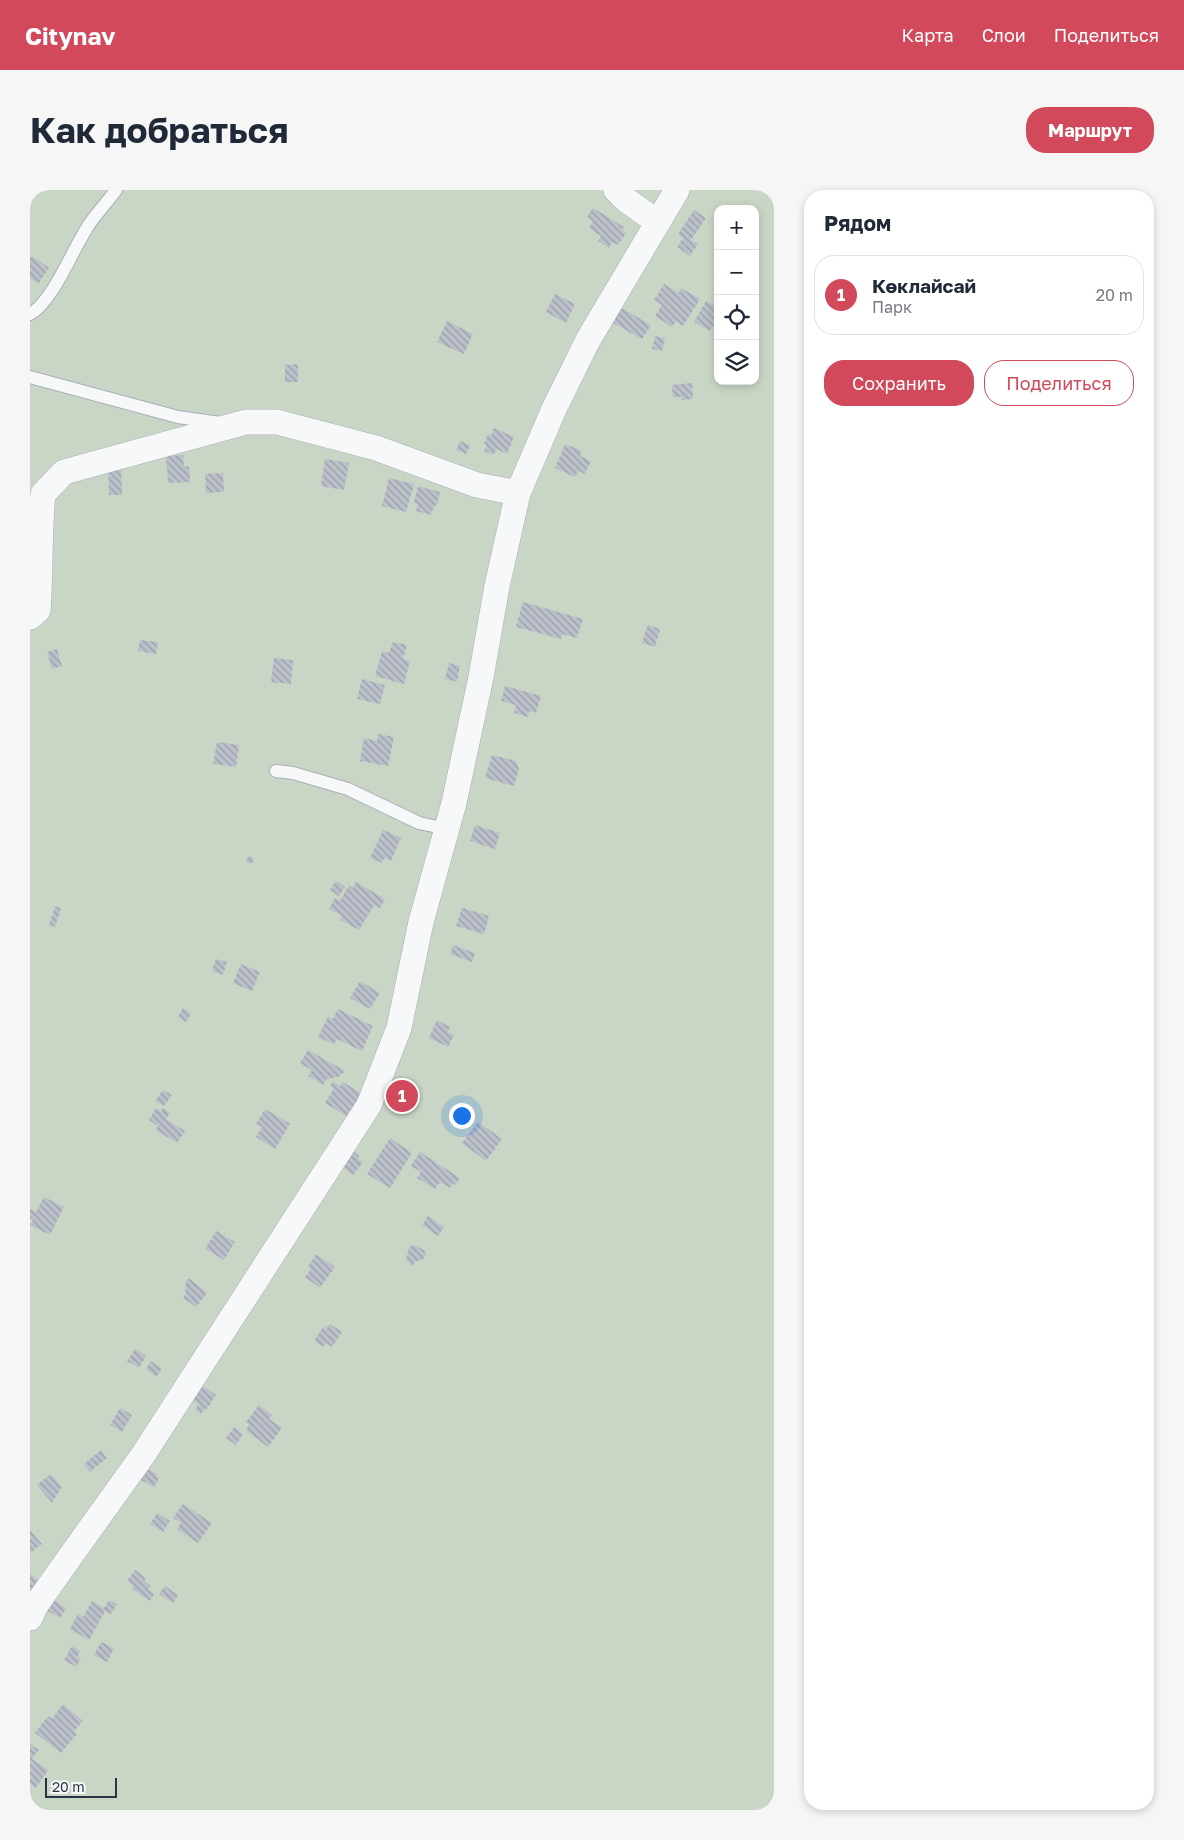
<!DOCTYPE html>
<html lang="ru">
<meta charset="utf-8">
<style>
body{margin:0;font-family:"Golos Text",sans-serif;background:#f6f6f7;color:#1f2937}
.controls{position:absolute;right:15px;top:15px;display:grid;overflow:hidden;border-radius:10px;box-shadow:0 2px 8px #0003}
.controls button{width:45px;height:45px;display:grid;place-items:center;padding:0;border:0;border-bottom:1px solid #e0e1e3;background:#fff;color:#1f2937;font:25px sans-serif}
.scale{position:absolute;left:15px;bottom:12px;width:72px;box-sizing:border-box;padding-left:5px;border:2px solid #2b3445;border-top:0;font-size:14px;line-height:18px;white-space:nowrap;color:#2b3445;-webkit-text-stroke:4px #f4f6f9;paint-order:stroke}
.you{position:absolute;left:431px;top:925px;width:18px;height:18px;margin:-12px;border:4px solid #fff;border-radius:50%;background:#1a73e8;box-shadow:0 0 0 8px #1a73e833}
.badge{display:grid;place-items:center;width:32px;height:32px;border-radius:50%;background:#d1495b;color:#fff;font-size:16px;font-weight:700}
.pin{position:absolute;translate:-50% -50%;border:2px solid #fff;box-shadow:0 1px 5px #0006}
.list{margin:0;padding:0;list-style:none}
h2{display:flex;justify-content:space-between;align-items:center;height:65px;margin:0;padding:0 20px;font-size:21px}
h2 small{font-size:16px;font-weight:400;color:#747a83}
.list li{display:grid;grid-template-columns:32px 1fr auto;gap:15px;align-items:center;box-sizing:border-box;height:80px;margin:0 10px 10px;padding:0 10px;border:1px solid #e0e1e3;border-radius:20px}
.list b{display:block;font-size:19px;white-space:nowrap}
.list p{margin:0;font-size:16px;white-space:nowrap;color:#747a83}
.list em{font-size:16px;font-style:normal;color:#747a83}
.actions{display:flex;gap:10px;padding:15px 20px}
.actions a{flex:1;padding:11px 0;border:1px solid #d1495b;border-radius:20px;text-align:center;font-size:18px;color:#d1495b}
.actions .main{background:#d1495b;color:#fff}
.icon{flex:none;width:28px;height:28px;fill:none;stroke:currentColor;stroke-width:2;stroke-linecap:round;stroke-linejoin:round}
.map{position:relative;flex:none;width:744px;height:1620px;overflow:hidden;border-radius:20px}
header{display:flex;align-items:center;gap:30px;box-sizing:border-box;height:70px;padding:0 25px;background:#d1495b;color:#fff}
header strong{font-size:24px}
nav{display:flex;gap:28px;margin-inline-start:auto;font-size:18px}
.intro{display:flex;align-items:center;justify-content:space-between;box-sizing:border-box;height:120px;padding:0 30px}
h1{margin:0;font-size:35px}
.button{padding:12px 22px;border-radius:20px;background:#d1495b;color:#fff;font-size:18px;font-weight:700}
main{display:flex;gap:30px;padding:0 30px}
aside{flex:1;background:#fff;border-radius:20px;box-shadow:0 2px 8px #0003}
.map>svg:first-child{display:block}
.garden{fill:#c9d6c5;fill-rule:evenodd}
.building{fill:url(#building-back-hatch)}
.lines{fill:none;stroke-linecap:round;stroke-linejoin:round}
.lane-casing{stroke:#a9aeb7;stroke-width:14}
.street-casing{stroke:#a9aeb7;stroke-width:26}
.lane{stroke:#f7f8fa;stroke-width:12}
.street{stroke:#f7f8fa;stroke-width:25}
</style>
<header>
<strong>Citynav</strong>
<nav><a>Карта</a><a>Слои</a><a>Поделиться</a></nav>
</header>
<div class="intro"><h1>Как добраться</h1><a class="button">Маршрут</a></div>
<main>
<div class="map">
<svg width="744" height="1620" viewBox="0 0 744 1620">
<defs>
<pattern id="building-back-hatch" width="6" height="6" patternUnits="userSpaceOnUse" patternTransform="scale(1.25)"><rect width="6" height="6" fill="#bbc0ca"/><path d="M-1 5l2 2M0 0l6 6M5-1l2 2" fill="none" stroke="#989da6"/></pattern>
</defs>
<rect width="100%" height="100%" fill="#e4e7ec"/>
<path class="garden" d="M0,0H744V1620H0ZM688,19H725V191H688Z"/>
<g class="building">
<path d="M563,18L594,37L592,40L596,43L588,55L582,52L579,58L568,51L571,46L559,38L563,31L557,27Z"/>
<path d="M664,20L676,28L661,50L668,54L660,66L647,57L653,48L648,44Z"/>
<path d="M2,66L19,78L8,94L0,88V68Z"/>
<path d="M634,94L649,103L651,98L670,109L653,136L646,131L642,137L625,126L632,115L624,110Z"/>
<path d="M525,104L545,114L536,133L516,122Z"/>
<path d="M676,111L688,117V128L680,141L664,132Z"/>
<path d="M590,117L621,135L612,149L583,133L587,126L585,124Z"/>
<path d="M417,131L443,144L434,164L407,152Z"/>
<path d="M625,146L635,148L632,161L622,159Z"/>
<path d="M268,174V192H255V175Z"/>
<path d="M662,193L663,209L652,210V207H643L642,195Z"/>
<path d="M464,238L484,247L477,264L466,259L464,265L454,261L457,255L454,254L458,244L461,246Z"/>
<path d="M430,251L440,255L436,264L426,260Z"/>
<path d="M535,254L552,261L550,266L561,271L555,284L548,281L545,287L525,278Z"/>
<path d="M153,265L154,276L159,277L160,292L138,293L136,266Z"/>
<path d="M295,269L319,273L314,300L291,296Z"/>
<path d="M78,277H91L92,305H79Z"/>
<path d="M193,283L194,302L176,303L175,284Z"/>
<path d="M359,288L384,294L376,322L352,316Z"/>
<path d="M388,296L410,302L407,315L404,316L401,325L386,321L388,314L384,313Z"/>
<path d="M493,412L553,429L547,448L532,444L531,449L486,437Z"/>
<path d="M618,435L630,439L625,457L612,453Z"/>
<path d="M110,450L128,452L126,464L108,461Z"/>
<path d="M363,452L377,455L373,469L380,471L374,494L345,486L352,461L359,463Z"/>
<path d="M27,459L32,476L22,479L17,462Z"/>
<path d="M244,468L263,470L261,494L241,492Z"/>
<path d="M419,473L430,476L427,492L415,489Z"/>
<path d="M332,489L355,495L350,514L327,509Z"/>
<path d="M475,496L511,506L506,523L499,521L498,527L484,523L486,515L471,511Z"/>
<path d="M348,544L364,547L358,576L330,571L334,548L347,551Z"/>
<path d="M187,552L209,555L206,577L183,574Z"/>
<path d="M462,565L486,571L489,579L484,596L455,588Z"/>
<path d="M445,635L470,643L465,659L440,651Z"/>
<path d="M353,640L371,648L361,671L354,668L352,673L340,668Z"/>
<circle cx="220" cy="670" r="3.5"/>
<path d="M306,691L315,697L309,706L300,700Z"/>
<path d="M326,692L355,709L350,718L344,715L329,740L310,730L312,726L299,719L305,708L310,711L319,695L323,698Z"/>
<path d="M25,716L31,718L25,737L19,735Z"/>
<path d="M432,718L459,726L454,744L426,736Z"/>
<path d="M423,755L445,763L442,772L420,764Z"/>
<path d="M186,769L197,772L193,785L182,781Z"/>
<path d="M211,774L230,782L222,801L203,793Z"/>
<path d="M330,791L350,803L340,819L320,808Z"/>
<path d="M153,818L161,824L156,832L148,827Z"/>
<path d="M308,819L343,836L332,861L307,849L304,854L288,847L298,827L303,829Z"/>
<path d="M407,830L420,837L418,842L424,845L418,857L399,848Z"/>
<path d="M278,860L315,881L308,887L297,889L293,895L278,886L282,880L270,873Z"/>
<path d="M303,891L310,896L313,892L332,904L318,927L295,913L304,898L300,896Z"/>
<path d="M133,900L142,905L134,916L125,911Z"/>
<path d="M126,918L131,921L133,918L140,923L136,929L155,941L147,953L126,940L128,936L119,930Z"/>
<path d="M235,919L260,934L245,959L226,947L232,937L226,934Z"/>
<path d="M448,932L472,949L456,971L432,953Z"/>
<path d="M360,948L382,963L360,998L337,984Z"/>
<path d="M320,958L329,966L328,969L333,972L323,985L308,973Z"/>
<path d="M390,962L430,988L425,995L423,993L420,998L410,992L405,999L387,988L391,982L381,976Z"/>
<path d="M14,1007L34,1017L20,1045L0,1035L3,1030L0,1028V1022L1,1019L6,1022Z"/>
<path d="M398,1026L414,1037L408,1046L392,1035Z"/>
<path d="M186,1041L205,1052L194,1070L175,1059Z"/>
<path d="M383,1055L394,1060L396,1065L393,1069L385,1072L383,1076L376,1070L379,1058Z"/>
<path d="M286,1064L305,1077L290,1098L275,1087L281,1079L278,1077Z"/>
<path d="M157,1089H160L177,1103L166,1117L153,1108L156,1104L155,1096Z"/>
<path d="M300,1134L312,1142L302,1157L296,1153L293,1157L284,1151L293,1137L296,1139Z"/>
<path d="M105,1159L116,1166L109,1178L97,1171Z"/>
<path d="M121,1171L132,1179L126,1187L116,1179Z"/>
<path d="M167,1192L186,1205L177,1219H174L171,1224L165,1220L169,1214L157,1207Z"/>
<path d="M229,1215L242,1225L239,1229L252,1238L238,1257L216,1240L219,1235L216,1232Z"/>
<path d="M90,1218L102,1225L92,1242L80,1235Z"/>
<path d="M204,1237L213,1244L206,1255L196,1248Z"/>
<path d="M71,1260L77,1268L60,1282L54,1274Z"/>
<path d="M114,1277L127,1284L125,1286L129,1288L124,1297L107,1288Z"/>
<path d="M21,1284L32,1297L22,1313L7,1295Z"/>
<path d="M153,1314L182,1333L168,1353L147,1339L151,1333L143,1328Z"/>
<path d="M127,1323L140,1331L133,1342L120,1334Z"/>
<path d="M0,1340L12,1354L0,1363Z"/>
<path d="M105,1380L116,1388L114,1391L121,1396L118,1400L124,1404L120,1411L102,1399L103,1396L97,1391Z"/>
<path d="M0,1384L13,1393L0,1411Z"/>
<path d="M135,1396L148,1405L143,1413L129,1404Z"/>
<path d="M20,1408L36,1418L30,1428L14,1419Z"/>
<path d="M79,1410L87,1414L81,1424L75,1421L59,1450L40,1439L48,1424L53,1427L62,1411L74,1418Z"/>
<path d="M71,1452L84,1458L77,1472L64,1465Z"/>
<path d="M42,1456L50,1461L47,1467L51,1469L46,1477L34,1470Z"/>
<path d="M33,1514L53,1531L44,1541L47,1544L31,1563L5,1543L18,1526L22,1529Z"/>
<path d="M0,1554L9,1560L2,1569L18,1580L6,1598L0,1594Z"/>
</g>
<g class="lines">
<g class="lane-casing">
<g id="lane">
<path d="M0,124C23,112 44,56 60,33C68,22 78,11 86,0"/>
<path d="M0,187L148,227L190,233"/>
<path d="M246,581L263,583L318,599L389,633L417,639"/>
</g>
</g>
<g class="street-casing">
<g id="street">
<path d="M586,0L595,9L627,32"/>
<path d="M0,427L8,420C11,381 9,343 13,304L34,282L216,232H247L346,258L447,295L488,303"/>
<path d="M0,1428L6,1415L42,1364L113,1265L339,915L369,838L391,732L424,613L451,487L467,396L488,303L524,219L558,150L647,0"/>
</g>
</g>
<use href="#lane" class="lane"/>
<use href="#street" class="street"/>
</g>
</svg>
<div class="controls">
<button>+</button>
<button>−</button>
<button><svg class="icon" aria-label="locate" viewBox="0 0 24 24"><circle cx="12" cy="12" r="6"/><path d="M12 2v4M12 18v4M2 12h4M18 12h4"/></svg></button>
<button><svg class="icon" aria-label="layers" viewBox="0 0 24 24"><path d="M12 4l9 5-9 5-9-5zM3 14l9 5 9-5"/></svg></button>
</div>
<div class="scale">20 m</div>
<div class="you"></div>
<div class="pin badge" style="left:372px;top:906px">1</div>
</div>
<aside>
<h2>Рядом<small></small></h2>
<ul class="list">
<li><span class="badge">1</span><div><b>Көклайсай</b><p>Парк</p></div><em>20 m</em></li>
</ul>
<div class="actions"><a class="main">Сохранить</a><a>Поделиться</a></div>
</aside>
</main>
